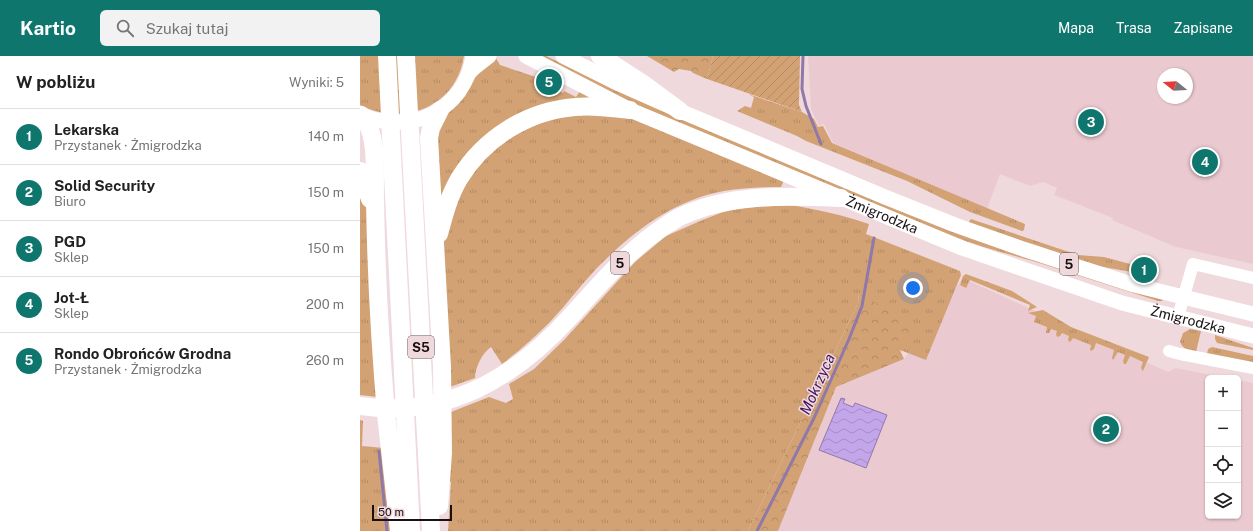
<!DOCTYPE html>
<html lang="pl">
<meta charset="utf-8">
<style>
body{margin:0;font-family:"Public Sans",sans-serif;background:#f2f2f2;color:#222}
.controls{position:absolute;right:12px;bottom:12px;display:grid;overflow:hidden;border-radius:6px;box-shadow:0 1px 3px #0004}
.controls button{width:36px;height:36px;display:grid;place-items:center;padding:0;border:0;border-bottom:1px solid #e0e0e0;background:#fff;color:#222;font:20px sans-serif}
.compass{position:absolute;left:797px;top:12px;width:36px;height:36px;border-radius:50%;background:#fff;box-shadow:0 1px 3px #0004;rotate:288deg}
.scale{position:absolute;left:12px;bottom:10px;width:80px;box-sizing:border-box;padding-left:4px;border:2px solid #181012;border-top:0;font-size:11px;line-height:14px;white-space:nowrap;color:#181012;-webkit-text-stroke:3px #f0d9dd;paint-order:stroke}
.you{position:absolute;left:553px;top:232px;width:14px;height:14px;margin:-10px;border:3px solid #fff;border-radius:50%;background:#1a73e8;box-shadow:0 0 0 6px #1a73e833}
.badge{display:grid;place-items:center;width:26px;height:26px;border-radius:50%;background:#0f766e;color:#fff;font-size:13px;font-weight:700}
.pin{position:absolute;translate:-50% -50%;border:2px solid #fff;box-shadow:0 1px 4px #0006}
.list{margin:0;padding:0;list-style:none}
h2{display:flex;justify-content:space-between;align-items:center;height:52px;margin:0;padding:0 16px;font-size:17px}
h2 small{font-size:13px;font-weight:400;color:#767676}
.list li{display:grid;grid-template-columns:26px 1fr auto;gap:12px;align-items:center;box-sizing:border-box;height:56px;padding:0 16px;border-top:1px solid #e0e0e0}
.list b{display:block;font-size:15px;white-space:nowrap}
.list p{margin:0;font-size:13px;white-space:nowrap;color:#767676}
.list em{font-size:13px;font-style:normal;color:#767676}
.icon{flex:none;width:22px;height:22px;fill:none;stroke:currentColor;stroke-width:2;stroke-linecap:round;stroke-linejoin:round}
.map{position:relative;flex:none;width:893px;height:475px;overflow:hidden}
header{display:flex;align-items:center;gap:24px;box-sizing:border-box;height:56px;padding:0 20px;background:#0f766e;color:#fff}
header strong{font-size:19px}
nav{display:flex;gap:22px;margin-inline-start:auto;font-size:14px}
.search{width:280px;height:36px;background:#f2f2f2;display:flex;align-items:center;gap:10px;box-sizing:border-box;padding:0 14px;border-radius:6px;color:#767676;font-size:15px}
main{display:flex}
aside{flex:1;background:#fff}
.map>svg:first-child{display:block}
.built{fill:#eacad0;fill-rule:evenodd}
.grass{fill:url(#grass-tufts)}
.forest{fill:url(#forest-crowns)}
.garden{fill:url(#garden-furrows)}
.water{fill:url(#water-waves);stroke:#9078a9}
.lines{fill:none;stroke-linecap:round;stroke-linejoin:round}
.stream{stroke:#9078a9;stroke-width:3}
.minor{stroke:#fff;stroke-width:12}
.major{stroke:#fff;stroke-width:15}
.highway{stroke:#fff;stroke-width:18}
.labels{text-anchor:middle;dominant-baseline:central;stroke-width:3;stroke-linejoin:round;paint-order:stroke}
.shield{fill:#f0d9dd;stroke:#594c4f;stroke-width:1}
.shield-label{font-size:13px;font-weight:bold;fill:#181012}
.street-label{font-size:14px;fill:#181012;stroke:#f0d9dd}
.water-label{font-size:15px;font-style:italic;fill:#3e1363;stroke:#f0d9dd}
</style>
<header>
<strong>Kartio</strong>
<div class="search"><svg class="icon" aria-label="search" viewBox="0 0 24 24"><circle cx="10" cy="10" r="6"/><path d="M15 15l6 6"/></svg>Szukaj tutaj</div>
<nav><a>Mapa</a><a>Trasa</a><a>Zapisane</a></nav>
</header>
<main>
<aside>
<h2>W pobliżu<small>Wyniki: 5</small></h2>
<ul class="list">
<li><span class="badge">1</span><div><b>Lekarska</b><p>Przystanek · Żmigrodzka</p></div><em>140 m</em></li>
<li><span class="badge">2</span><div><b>Solid Security</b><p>Biuro</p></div><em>150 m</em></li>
<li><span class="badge">3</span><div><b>PGD</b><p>Sklep</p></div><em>150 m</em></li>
<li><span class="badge">4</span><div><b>Jot-Ł</b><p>Sklep</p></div><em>200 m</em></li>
<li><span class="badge">5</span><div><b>Rondo Obrońców Grodna</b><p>Przystanek · Żmigrodzka</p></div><em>260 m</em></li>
</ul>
</aside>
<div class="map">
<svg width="893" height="475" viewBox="0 0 893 475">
<defs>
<pattern id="grass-tufts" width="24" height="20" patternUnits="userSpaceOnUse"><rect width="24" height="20" fill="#d2a274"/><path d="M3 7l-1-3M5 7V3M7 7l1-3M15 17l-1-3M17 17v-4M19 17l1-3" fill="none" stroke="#b48a63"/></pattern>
<pattern id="forest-crowns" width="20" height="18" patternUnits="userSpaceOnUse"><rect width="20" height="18" fill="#d2a274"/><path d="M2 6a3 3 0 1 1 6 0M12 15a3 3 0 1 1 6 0" fill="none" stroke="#b48a63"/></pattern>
<pattern id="garden-furrows" width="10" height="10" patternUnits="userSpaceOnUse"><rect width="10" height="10" fill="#d2a274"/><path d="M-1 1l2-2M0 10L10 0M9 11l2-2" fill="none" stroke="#b48a63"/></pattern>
<pattern id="water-waves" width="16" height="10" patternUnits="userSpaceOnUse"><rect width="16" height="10" fill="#c3a5ea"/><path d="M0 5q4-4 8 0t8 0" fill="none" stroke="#a78dc8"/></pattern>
</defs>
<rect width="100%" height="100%" fill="#f0d9dd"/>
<g class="built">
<path d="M448,0H893V208L816,191L752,164L753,162L694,139L697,132L683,126L670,130L640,118L627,153L473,87L464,68L459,70L451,53ZM803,18H827V42H803Z"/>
<path d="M603,222L808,316L816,312L867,322H848V460H878V324L893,327V475H418L476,331L544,303Z"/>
</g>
<g class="grass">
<path d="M0,0H104C96,51 44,71 0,49Z"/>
<path d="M179,0H186L271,41L803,244L802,245H798C756,232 715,218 673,205C645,197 618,190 591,180L302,60L270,46Z"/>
<path d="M136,2L140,9L179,22L194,30L193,32L203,37L204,35L216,41L220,35L236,40L180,51L84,140L77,139L75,81L86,59L97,49L105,40L117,16L129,5Z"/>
<path d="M388,38L442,56L454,63L458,71L463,70L472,87L665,168L664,174L662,175L610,156L547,125L446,85L437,80L377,55L385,50L391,52L394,41Z"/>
<path d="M197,58L267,60L424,124L421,131C402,131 382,132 364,135C313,144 271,177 236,213C220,230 206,249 190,266C175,281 159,295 142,308L131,291C122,297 115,312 115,322L90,331L83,193L84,182L93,146L132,91Z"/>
<path d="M0,126L8,159L18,341L0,339Z"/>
<path d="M429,149C457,153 482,159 509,168L506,178L600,215L601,219L566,304L540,294L498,237L499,245L388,475H88L91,426L88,425L91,356L129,341L146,347L153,343L149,328L174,313L204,284L275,206L306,180L340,165L363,156L381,152Z"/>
<path d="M611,163L718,199L744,201L774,209L772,216L732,209L608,167Z"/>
<path d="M606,218L652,235L677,251L668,255L670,249L610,224L606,232L600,229L603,220Z"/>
<path d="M683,254L711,271L789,301L783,315L781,312L783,306L770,300L766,308H764L763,305L765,299L758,296L753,304L752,302L754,294L736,287L734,293L731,295L730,294L731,289L713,282L711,285L709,286L708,283L709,280L702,277L700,280L697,281L696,278L697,275L691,273L689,277H686L687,271L674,266L676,260L668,257Z"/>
<path d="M830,273L841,275L836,296C828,294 823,293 820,286L823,277Z"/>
<path d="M855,279L893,292V294L857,287L855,283Z"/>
<path d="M852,291L893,300V307L847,298L848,293Z"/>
<path d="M0,364L3,365L2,390L24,392L33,475H0Z"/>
</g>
<g class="forest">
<path d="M287,0H353L347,23L333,17L331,15L319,13L314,16Z"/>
<path d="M498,237L552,266L540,294L544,303L476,331L418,475H388L499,245Z"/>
</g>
<path class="garden" d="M353,0H440L439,49L442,56L347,23Z"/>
<path class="water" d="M481,342L485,343L483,347L493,351L495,347L527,359L506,412L459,394Z"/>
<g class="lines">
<g class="stream">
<path d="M443,0L442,33L446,50L461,88"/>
<path d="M19,395L27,475"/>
<path d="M397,475L454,362L489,283L502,250L514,182"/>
</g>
<g class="minor">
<path d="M818,261L833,208L893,222"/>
<path d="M809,295L820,298L893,312"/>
</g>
<g class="major">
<path id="s1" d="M166,0L270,54L602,192L762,247L893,280"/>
<path d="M203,0L259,28L320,55L525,141L595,169L663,193L774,229L893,258"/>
<path d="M109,17L115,11L129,0"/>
<path d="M0,58C49,81 105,55 113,0"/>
</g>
<g class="highway">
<path d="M27,0L51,475"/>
<path d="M46,0L71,475"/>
<path d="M240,0L282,27L320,55"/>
<path d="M1,59C19,76 14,119 15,143C16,214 20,287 26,358C30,397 35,436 39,475"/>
<path d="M0,115L10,143"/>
<path d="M79,178C84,159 89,140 99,123C124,82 167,55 215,51C233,49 252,52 270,54"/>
<path d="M0,350C85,363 155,322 210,261C241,227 269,193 308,168C313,165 318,161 324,159C373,137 429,140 481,142"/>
<path d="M79,450L83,397L82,311L69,82L71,72L80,54"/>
</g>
</g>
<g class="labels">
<g class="shield">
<rect x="251" y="196" width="18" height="22" rx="3"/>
<rect x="700" y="197" width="18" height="22" rx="3"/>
<rect x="48" y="280" width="26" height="22" rx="3"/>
</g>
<g class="shield-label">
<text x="260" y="207">5</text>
<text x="709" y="208">5</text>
<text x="61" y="291">S5</text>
</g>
<g class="street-label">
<text stroke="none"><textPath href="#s1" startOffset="390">Żmigrodzka</textPath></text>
<text stroke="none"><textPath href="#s1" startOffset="714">Żmigrodzka</textPath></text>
</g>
<g class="water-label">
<text transform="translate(457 328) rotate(-66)">Mokrzyca</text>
</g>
</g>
</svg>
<div class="controls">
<button>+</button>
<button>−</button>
<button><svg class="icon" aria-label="locate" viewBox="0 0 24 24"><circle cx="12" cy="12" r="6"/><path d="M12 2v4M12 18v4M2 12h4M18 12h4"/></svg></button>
<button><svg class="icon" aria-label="layers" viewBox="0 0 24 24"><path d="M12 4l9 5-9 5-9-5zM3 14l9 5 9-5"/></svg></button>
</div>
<svg class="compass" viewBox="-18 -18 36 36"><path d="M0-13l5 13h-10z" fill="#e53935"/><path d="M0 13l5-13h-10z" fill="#767676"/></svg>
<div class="scale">50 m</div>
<div class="you"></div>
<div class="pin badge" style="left:784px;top:214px">1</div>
<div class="pin badge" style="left:746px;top:373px">2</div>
<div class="pin badge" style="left:731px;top:66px">3</div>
<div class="pin badge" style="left:845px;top:106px">4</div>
<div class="pin badge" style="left:189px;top:26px">5</div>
</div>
</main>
